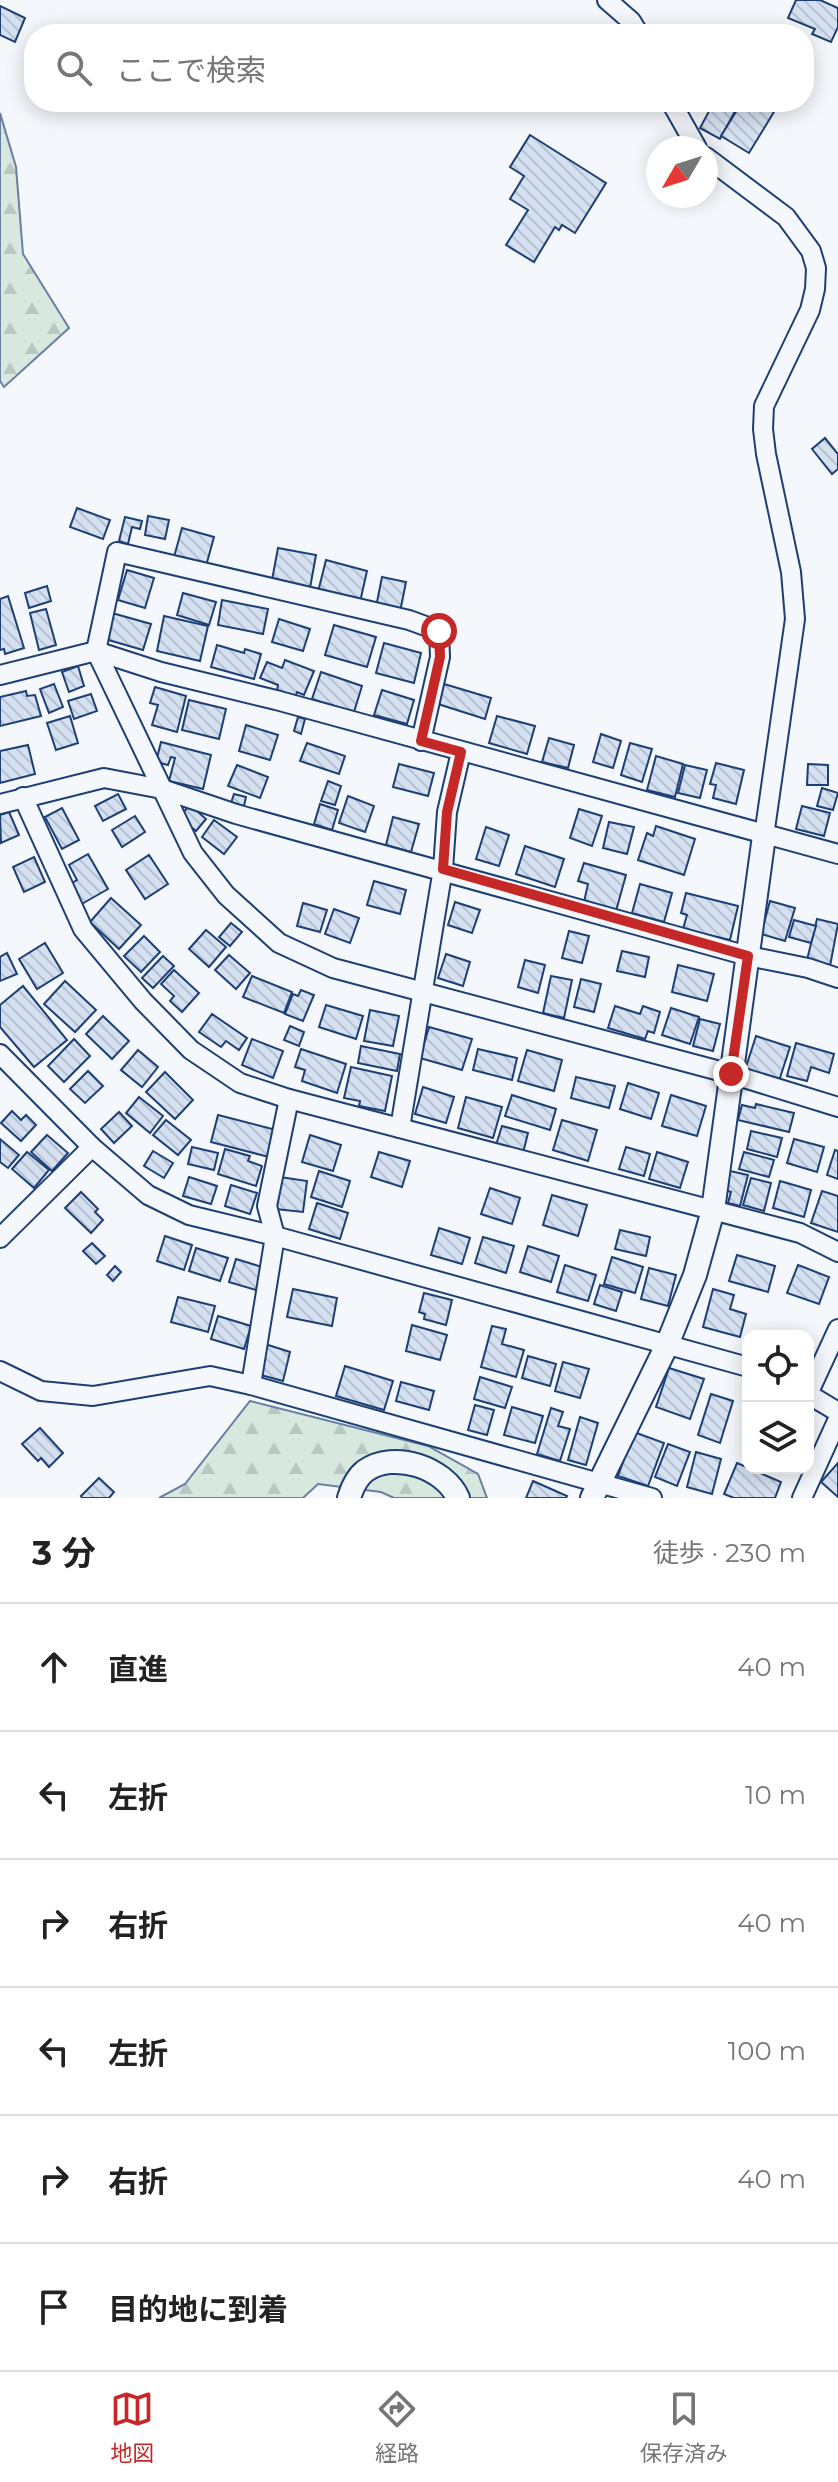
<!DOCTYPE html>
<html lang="ja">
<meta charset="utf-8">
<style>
body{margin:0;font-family:Montserrat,"Noto Sans JP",sans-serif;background:#f6f6f6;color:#222}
.controls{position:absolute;right:24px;bottom:24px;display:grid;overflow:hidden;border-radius:16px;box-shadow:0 4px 20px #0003}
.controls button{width:72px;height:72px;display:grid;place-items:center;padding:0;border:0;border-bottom:2px solid #e0e0e0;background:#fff;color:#222;font:40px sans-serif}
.compass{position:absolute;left:646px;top:136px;width:72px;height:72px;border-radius:50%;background:#fff;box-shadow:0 4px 20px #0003;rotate:231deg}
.stop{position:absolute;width:24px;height:24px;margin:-18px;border:6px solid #c62828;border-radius:50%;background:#fff}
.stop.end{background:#c62828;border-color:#fff;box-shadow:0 2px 8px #0008}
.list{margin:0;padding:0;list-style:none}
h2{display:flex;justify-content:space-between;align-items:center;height:104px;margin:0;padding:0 32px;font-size:34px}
h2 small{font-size:26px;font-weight:400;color:#767676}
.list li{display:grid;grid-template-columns:52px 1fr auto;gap:24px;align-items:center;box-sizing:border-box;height:128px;padding:0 32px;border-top:2px solid #e0e0e0}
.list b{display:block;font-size:30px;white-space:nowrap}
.list em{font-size:26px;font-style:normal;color:#767676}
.icon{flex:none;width:44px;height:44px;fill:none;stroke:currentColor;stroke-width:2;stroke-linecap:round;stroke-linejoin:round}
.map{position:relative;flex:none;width:838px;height:1498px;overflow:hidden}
.search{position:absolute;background:#fff;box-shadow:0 4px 20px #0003;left:24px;right:24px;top:24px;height:88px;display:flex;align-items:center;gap:20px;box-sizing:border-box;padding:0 28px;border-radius:32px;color:#767676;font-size:30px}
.sheet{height:872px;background:#fff}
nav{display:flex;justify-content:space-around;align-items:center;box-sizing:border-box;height:112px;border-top:2px solid #e0e0e0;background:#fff;font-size:22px;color:#767676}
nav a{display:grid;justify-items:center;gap:4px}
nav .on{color:#c62828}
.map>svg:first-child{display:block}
.forest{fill:url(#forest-firs);stroke:#687fa3;stroke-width:2}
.building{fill:url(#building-back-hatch);stroke:#1d3f73;stroke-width:2}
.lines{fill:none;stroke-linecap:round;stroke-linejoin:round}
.minor-casing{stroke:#1d3f73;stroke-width:22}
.tertiary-casing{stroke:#1d3f73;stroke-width:26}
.minor{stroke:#f4f7fb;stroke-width:18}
.tertiary{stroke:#f4f7fb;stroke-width:22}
.route{stroke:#c62828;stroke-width:10}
</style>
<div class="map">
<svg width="838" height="1498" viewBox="0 0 838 1498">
<defs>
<pattern id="forest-firs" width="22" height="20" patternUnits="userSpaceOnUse" patternTransform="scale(2)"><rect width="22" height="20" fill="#d7e8df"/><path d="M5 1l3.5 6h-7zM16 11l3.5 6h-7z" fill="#b8c8c3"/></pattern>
<pattern id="building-back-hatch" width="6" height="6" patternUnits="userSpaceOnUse" patternTransform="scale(2)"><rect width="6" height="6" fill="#d5e0f0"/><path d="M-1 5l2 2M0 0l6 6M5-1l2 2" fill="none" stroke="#b6c1d1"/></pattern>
</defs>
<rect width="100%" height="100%" fill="#f4f7fb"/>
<g class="forest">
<path d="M0,113L16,167L23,254L69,328L4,387L0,381Z"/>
<path d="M250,1401L428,1446L478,1474L487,1498H394L381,1492L318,1484L303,1498H159L185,1484Z"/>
</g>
<g class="building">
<path d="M796,0H820L838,8V27L831,42L812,34L815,29L788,18Z"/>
<path d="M0,6L25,18L15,42L0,35Z"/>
<path d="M714,102H740L720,139L700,128Z"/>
<path d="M742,102H780L749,153L721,136Z"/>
<path d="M530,135L606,183L575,233L562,225L559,230L555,227L534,262L506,245L528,210L510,199L524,176L510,167Z"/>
<path d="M825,438L838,454V469L832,474L812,449Z"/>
<path d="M77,508L110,520L103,539L70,527Z"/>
<path d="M148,516L169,520L165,539L145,535Z"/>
<path d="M125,517L142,521L140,529L132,527L128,544L119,541Z"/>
<path d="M182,528L214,537L206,566L174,557Z"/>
<path d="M278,548L316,555L310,588L272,580Z"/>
<path d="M326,560L367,571L360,602L318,592Z"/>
<path d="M127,570L154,578L145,608L118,600Z"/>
<path d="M382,577L406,582L400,612L376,607Z"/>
<path d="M47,586L51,601L29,608L25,593Z"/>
<path d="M183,593L216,602L209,625L177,615Z"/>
<path d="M8,596L24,648L5,654L4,649L0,650V599Z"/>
<path d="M222,600L268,609L263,634L218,625Z"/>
<path d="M46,609L56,645L39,650L30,613Z"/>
<path d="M112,613L151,624L143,650L105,639Z"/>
<path d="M164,616L208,626L200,661L157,651Z"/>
<path d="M279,619L310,629L303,651L272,642Z"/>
<path d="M334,625L376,637L367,667L325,655Z"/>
<path d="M384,643L421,653L414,683L376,673Z"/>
<path d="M217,645L244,653L245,649L261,654L254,679L211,667Z"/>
<path d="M285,660L314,671L304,695L297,692L295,698L277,690L278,685L260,678L267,662L282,668Z"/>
<path d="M78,666L84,686L69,692L62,672Z"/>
<path d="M321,672L362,686L354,712L312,699Z"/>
<path d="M54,684L63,707L49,713L40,689Z"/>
<path d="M444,684L491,698L485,719L438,704Z"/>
<path d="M155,687L186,696L177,732L152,725L158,705L150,703Z"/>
<path d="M382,690L414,700L407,724L374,715Z"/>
<path d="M26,691L27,696L35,695L41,716L0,726V697Z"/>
<path d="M91,694L97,711L74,719L68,701Z"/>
<path d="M189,700L226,709L219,739L182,730Z"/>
<path d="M70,716L78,743L56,750L47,723Z"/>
<path d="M497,716L535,726L527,754L489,743Z"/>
<path d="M298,717L305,719L301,734L294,731Z"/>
<path d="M246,725L278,735L270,760L239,751Z"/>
<path d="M601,734L621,741L613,768L593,762Z"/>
<path d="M549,738L574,745L568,768L542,762Z"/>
<path d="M161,742L211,755L203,789L169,781L175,758L171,757L168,765L156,762Z"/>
<path d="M307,743L345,756L339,774L300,761Z"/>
<path d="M630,743L652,749L642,782L621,775Z"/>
<path d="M28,745L35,774L0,783V751Z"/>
<path d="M656,756L683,764L675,797L647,790Z"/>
<path d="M716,763L744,770L736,804L713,798L716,785L710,784Z"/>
<path d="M399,764L434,773L428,796L393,787Z"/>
<path d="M808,764L828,765V785H807Z"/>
<path d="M237,765L268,777L260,798L228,786Z"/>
<path d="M685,765L707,770L700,798L678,793Z"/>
<path d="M328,781L341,786L335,805L321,801Z"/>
<path d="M822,788L838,793L833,810L817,806Z"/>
<path d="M118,794L126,809L103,821L95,806Z"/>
<path d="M234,794L246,797L244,806L231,803Z"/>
<path d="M348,796L374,806L365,832L339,823Z"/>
<path d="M320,804L338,810L332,830L314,824Z"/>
<path d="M190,805L206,819L196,831L179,817Z"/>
<path d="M802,806L830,813L824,836L796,829Z"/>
<path d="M62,808L79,840L62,849L45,817Z"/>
<path d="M579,809L602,816L592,846L570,838Z"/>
<path d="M9,812L19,835L1,843L0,815Z"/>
<path d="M135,816L145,832L122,847L112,830Z"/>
<path d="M393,817L419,824L411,852L386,845Z"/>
<path d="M214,820L237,837L224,854L202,837Z"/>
<path d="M609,822L634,827L627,854L603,848Z"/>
<path d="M656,826L695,839L684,875L638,860L647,833L653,836Z"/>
<path d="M486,827L509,835L499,866L476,859Z"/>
<path d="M525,846L564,859L555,887L516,874Z"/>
<path d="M88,854L108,889L80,905L68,885L77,880L69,865Z"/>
<path d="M149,855L168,884L145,899L126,870Z"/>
<path d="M34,857L45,882L24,892L13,867Z"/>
<path d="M584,863L626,875L616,911L584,902L588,884L578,881Z"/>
<path d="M374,881L406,890L400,914L367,905Z"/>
<path d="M640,884L672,893L664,922L632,913Z"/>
<path d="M686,893L738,906L730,940L683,929L687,915L681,913Z"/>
<path d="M111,898L141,925L119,949L90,922Z"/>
<path d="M770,901L795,908L785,941L761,934Z"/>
<path d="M455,902L480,910L472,933L448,925Z"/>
<path d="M303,903L327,910L320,932L297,926Z"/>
<path d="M334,909L359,918L350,943L325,934Z"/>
<path d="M817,919L838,924L830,966L807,960Z"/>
<path d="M794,920L816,926L811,943L789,937Z"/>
<path d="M231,923L242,932L230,946L219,937Z"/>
<path d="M206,930L226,947L209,967L189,949Z"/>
<path d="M569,931L589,936L582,963L562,958Z"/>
<path d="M144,936L160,952L141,972L124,956Z"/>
<path d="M45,943L63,973L37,989L19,959Z"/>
<path d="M622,951L649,957L645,977L617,971Z"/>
<path d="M7,953L17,974L0,981V957Z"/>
<path d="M446,954L470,962L463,986L438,978Z"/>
<path d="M229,955L250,973L236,989L215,970Z"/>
<path d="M163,956L174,966L153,988L142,978Z"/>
<path d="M525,960L545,965L538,993L518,987Z"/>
<path d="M678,965L714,974L707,1001L672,992Z"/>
<path d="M174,970L199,993L182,1012L170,1001L174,996L161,984Z"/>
<path d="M252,976L292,992L284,1013L243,997Z"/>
<path d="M551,976L572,980L564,1018L543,1013Z"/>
<path d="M581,979L601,984L594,1012L574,1007Z"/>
<path d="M65,981L96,1010L75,1032L44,1004Z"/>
<path d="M23,986L67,1040L34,1067L0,1027V1005Z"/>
<path d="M301,990L314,995L303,1021L285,1014L293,994L298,996Z"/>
<path d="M326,1005L363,1016L356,1039L319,1027Z"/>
<path d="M615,1006L640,1014L643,1006L660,1012L654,1033L648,1031L645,1039L608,1028Z"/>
<path d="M671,1008L699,1017L690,1044L662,1035Z"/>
<path d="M370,1010L399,1016L393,1046L364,1041Z"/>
<path d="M212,1014L247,1038L239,1050L226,1041L221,1047L199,1032Z"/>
<path d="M103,1016L129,1041L112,1059L86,1034Z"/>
<path d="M700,1019L720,1024L713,1051L693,1046Z"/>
<path d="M290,1026L304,1032L299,1046L284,1040Z"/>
<path d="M429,1027L472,1039L462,1070L420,1058Z"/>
<path d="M756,1036L790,1047L779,1081L745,1070Z"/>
<path d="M74,1039L90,1056L64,1082L48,1066Z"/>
<path d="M252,1039L283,1051L273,1078L242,1065Z"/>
<path d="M796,1043L834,1054L829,1073L811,1067L807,1081L787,1076Z"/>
<path d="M361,1046L400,1054L397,1071L358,1063Z"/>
<path d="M301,1049L346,1064L337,1093L302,1081L305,1070L295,1067Z"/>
<path d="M478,1049L517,1058L512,1080L473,1070Z"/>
<path d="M138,1050L158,1067L142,1087L121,1070Z"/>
<path d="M527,1050L562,1060L554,1091L518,1081Z"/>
<path d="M351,1067L392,1076L385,1111L359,1106L360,1101L344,1098Z"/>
<path d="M88,1071L103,1086L85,1103L70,1089Z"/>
<path d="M165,1072L193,1100L175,1119L146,1092Z"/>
<path d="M576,1077L615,1086L609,1108L571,1098Z"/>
<path d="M628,1083L659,1093L651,1119L620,1109Z"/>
<path d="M423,1087L454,1097L446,1123L415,1114Z"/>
<path d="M512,1095L556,1109L550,1130L505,1116Z"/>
<path d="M671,1095L706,1106L697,1136L662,1126Z"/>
<path d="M139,1097L163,1116L150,1133L126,1113Z"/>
<path d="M466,1097L502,1107L493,1138L458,1128Z"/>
<path d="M756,1104L794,1113L789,1132L738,1120L742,1105L755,1108Z"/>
<path d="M12,1111L21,1120L26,1115L36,1125L21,1141L1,1123Z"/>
<path d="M119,1112L132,1126L114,1143L101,1129Z"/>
<path d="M218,1115L276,1130L269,1157L211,1142Z"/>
<path d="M166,1120L191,1140L178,1155L153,1135Z"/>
<path d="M562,1120L597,1130L588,1161L553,1150Z"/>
<path d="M502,1126L528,1133L523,1153L496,1145Z"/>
<path d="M751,1131L782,1138L777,1157L747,1149Z"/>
<path d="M47,1135L68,1153L52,1171L31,1152Z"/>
<path d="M310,1135L341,1145L333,1171L302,1162Z"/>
<path d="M0,1139L19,1155L8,1168L0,1162Z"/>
<path d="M794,1139L824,1147L817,1172L787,1163Z"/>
<path d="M192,1147L218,1153L214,1170L188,1164Z"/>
<path d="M626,1147L650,1154L644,1176L619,1169Z"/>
<path d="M225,1149L250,1156L248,1161L262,1166L256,1186L218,1174Z"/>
<path d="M835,1150L838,1151V1179L827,1175Z"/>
<path d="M153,1151L173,1163L164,1178L144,1166Z"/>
<path d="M27,1152L49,1170L34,1188L12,1169Z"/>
<path d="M379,1152L410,1161L402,1187L371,1177Z"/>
<path d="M657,1152L688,1162L680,1188L649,1179Z"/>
<path d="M744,1152L774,1160L769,1177L739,1169Z"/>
<path d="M319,1171L350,1181L342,1207L311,1197Z"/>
<path d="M730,1171L748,1175L740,1206L728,1203L731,1192L725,1190Z"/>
<path d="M189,1177L217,1186L211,1204L183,1196Z"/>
<path d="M280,1177L307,1181L303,1212L276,1209Z"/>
<path d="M751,1178L771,1183L764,1211L743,1205Z"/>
<path d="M780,1181L811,1190L804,1217L773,1208Z"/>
<path d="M231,1185L257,1193L250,1214L225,1206Z"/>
<path d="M490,1188L520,1198L512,1224L481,1214Z"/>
<path d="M822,1191L838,1196V1232L811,1223Z"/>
<path d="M81,1192L98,1209L95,1212L103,1220L91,1233L65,1208Z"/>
<path d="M552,1195L587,1205L578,1236L543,1225Z"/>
<path d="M317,1203L348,1213L340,1239L309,1229Z"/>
<path d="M439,1228L470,1238L462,1264L431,1255Z"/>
<path d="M620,1230L650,1237L646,1256L615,1249Z"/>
<path d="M165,1236L192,1245L184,1270L157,1261Z"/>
<path d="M483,1237L514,1246L506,1273L475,1263Z"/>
<path d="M92,1243L105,1256L96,1264L83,1251Z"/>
<path d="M528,1246L559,1256L551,1282L520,1272Z"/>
<path d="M196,1248L228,1258L220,1281L189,1271Z"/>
<path d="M737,1255L775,1266L768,1292L729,1281Z"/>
<path d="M612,1257L643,1267L635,1293L604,1284Z"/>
<path d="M236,1259L262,1267L256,1290L229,1282Z"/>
<path d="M565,1265L596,1275L588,1301L557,1292Z"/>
<path d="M798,1265L829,1277L819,1304L787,1293Z"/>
<path d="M115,1266L121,1272L113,1281L107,1275Z"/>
<path d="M649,1268L676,1275L668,1306L641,1299Z"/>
<path d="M600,1285L622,1292L616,1311L594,1304Z"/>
<path d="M293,1289L337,1298L332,1326L287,1317Z"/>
<path d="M713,1289L734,1295L730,1309L746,1314L740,1337L703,1327Z"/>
<path d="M424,1293L452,1300L446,1325L424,1319L425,1314L419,1312Z"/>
<path d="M178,1297L215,1306L208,1332L171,1322Z"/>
<path d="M218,1316L251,1326L244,1349L211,1339Z"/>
<path d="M412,1325L447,1335L440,1360L406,1351Z"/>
<path d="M492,1326L506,1329L502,1344L524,1350L516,1377L481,1367Z"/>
<path d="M265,1344L290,1352L283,1381L257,1374Z"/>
<path d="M528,1356L556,1364L550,1386L522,1378Z"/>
<path d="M563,1362L589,1369L580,1398L555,1391Z"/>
<path d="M345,1366L393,1381L384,1410L336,1396Z"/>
<path d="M669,1368L704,1379L690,1419L656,1407Z"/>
<path d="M480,1377L512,1387L505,1408L474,1399Z"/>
<path d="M401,1382L434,1391L429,1410L396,1401Z"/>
<path d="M711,1394L733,1401L720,1443L698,1435Z"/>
<path d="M475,1405L494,1410L487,1435L468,1430Z"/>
<path d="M512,1407L543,1416L535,1443L504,1435Z"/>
<path d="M551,1408L563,1412L558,1426L570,1429L560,1461L537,1454Z"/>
<path d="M580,1417L598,1423L586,1465L568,1460Z"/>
<path d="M40,1428L63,1453L49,1467L41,1458L38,1461L22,1444Z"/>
<path d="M634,1432L664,1443L648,1486L618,1476Z"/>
<path d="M668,1444L690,1452L677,1486L655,1477Z"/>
<path d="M696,1452L721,1459L712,1494L687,1487Z"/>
<path d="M737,1463L781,1482L775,1498H734L724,1494Z"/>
<path d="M838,1463V1497L821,1482Z"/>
<path d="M99,1478L114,1492L109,1498H82L81,1496Z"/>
<path d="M533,1481L567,1496L566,1498H526Z"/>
</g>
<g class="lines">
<g class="minor-casing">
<g id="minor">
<path d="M607,0L631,21L639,34"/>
<path d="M671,102L697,148"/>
<path d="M706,157L786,217L811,251L816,268L815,289L810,310L764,406L763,429L766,454L791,572L795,619L764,836"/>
<path d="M0,675L96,651L161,672L276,700L838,854"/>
<path d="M421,741L440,657L439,631L409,620L117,552L96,651L193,853L226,895L279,943L333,968L731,1074L838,1107"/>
<path d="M23,797L83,929L143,1001L191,1050L240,1083L289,1099L800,1233L838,1252"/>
<path d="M0,804L104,778L162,789L236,814L748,956L808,968L838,978"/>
<path d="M0,1054L92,1147L148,1195L189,1215L275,1236L748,1367"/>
<path d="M400,1128L443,869L447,812L461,752"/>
<path d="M0,1238L92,1147"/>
<path d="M0,1371L41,1391L93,1396L210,1376L251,1385L652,1498"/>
<path d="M251,1385L275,1236L267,1206L289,1099"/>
<path d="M808,1394L838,1329"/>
<path d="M808,1394L838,1412"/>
<path d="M802,1498L838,1419"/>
</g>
</g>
<g class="tertiary-casing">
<g id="tertiary">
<path d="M349,1498C352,1488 356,1478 365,1471C394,1450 445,1468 458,1498"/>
<path d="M592,1498L667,1345L695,1275L713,1210L764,836"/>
</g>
</g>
<use href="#minor" class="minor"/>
<use href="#tertiary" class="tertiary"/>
</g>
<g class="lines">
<path class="route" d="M439,631L440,657L421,741L461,752L447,812L443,869L748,956L731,1074"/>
</g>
</svg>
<div class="controls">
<button><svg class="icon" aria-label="locate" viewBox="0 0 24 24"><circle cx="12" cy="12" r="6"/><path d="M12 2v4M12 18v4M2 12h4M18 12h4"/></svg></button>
<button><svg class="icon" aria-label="layers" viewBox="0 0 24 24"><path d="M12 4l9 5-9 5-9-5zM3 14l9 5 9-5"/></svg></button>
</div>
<svg class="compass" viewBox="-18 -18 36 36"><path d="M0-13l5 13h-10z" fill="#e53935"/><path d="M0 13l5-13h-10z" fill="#767676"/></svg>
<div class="stop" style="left:439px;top:631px"></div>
<div class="stop end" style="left:731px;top:1074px"></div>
<div class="search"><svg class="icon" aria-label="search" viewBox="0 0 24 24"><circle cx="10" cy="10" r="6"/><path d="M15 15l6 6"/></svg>ここで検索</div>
</div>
<section class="sheet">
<h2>3 分<small>徒歩 · 230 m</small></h2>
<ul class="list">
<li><svg class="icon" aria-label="ahead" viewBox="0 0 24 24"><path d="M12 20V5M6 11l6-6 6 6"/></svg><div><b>直進</b></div><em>40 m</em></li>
<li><svg class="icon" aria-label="left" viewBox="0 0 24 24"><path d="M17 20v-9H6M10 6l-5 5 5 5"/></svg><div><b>左折</b></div><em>10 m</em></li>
<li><svg class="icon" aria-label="right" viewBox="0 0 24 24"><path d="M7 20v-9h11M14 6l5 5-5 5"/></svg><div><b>右折</b></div><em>40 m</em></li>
<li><svg class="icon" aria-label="left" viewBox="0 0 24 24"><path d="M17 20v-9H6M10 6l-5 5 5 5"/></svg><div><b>左折</b></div><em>100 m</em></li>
<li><svg class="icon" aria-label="right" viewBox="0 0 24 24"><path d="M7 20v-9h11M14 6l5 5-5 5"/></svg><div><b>右折</b></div><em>40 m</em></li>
<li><svg class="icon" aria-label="arrive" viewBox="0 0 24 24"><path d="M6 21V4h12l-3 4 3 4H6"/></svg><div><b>目的地に到着</b></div></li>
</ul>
</section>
<nav>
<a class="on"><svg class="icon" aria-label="map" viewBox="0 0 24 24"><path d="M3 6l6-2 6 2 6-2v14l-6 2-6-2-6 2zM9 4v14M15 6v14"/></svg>地図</a>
<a><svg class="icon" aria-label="directions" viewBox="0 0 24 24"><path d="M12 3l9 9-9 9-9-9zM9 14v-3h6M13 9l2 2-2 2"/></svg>経路</a>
<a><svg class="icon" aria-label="saved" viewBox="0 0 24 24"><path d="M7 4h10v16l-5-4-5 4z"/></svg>保存済み</a>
</nav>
